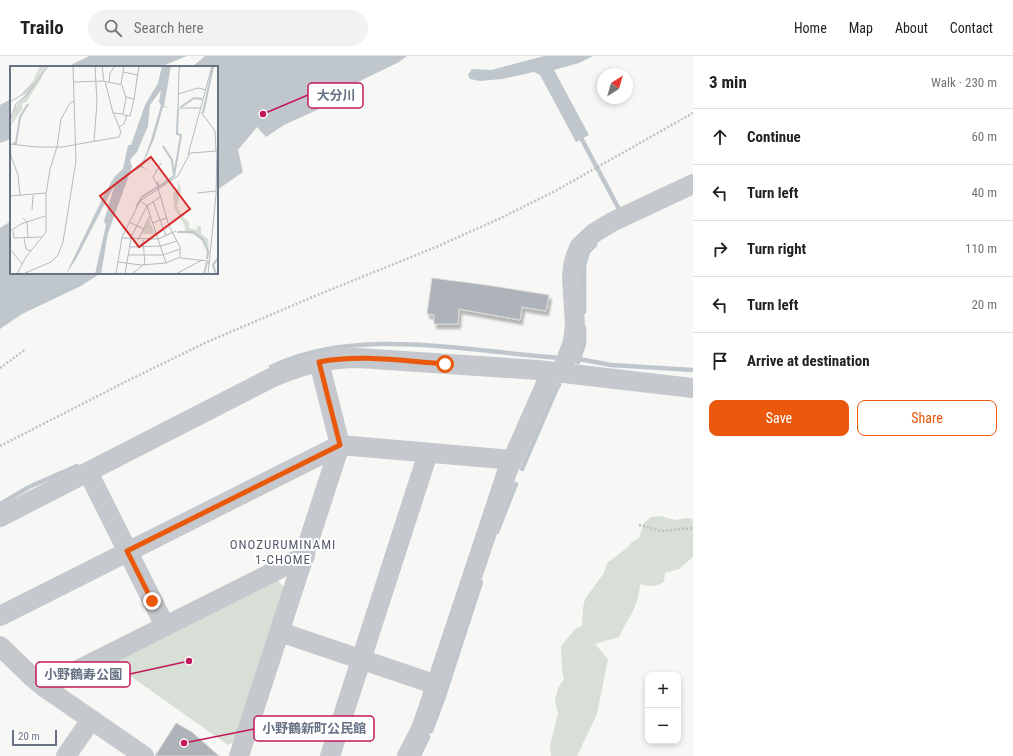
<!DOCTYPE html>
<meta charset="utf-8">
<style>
body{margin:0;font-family:"Roboto Condensed","Noto Sans JP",sans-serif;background:#f2f2f2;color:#202124}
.controls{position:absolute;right:12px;bottom:12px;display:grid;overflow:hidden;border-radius:8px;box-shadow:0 2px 6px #0003}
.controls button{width:36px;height:36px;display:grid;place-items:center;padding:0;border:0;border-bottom:1px solid #e0e0e0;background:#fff;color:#202124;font:20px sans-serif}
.compass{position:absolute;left:597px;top:12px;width:36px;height:36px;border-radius:50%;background:#fff;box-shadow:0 2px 6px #0003;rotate:37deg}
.scale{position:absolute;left:12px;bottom:10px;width:45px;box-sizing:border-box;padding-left:4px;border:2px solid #677285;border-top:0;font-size:11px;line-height:14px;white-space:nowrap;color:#677285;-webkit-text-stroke:3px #fff;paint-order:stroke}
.stop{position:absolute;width:12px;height:12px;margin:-9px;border:3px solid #ea580c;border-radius:50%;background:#fff}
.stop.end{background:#ea580c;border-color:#fff;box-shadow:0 1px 4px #0008}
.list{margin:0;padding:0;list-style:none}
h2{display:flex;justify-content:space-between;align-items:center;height:52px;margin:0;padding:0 16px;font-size:17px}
h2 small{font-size:13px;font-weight:400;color:#757577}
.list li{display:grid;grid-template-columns:26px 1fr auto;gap:12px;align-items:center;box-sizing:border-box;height:56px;padding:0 16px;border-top:1px solid #e0e0e0}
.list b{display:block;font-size:15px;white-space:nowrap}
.list em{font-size:13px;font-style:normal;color:#757577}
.actions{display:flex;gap:8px;padding:12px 16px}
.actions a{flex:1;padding:9px 0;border:1px solid #ea580c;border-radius:8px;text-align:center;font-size:14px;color:#ea580c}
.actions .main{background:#ea580c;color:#fff}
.icon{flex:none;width:22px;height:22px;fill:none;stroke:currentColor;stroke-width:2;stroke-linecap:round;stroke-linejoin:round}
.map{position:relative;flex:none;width:693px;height:700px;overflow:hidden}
header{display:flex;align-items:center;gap:24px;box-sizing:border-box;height:56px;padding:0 20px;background:#fff;border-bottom:1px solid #e0e0e0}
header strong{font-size:19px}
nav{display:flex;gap:22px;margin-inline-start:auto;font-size:14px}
.search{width:280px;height:36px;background:#f2f2f2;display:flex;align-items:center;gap:10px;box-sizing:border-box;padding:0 14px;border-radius:22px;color:#757577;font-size:15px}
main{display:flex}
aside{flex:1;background:#fff}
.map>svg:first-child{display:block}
.green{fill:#d8dfd6}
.water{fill:#bfc7cc}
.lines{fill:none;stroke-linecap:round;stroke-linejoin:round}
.stream{stroke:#bfc7cc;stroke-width:4.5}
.building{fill:#aeb3ba;stroke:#d9d9d7;filter:url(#shadow)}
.path{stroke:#bfc0c3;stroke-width:2.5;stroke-dasharray:2 2;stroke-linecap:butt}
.minor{stroke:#c5c8cc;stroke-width:20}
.route{stroke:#ea580c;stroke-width:5}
.labels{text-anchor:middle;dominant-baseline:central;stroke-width:4;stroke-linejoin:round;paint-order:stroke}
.neighbourhood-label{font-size:13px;letter-spacing:1px;fill:#555d6b;stroke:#fff}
.inset-river{fill:none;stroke:#bfc7cc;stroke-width:2}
.inset-road{fill:none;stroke:#b4bac1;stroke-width:1}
.view{fill:#d62828;fill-opacity:0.15;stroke:#d62828;stroke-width:2}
.inset-edge{fill:none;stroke:#677285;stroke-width:2}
.leader{fill:none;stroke:#c2185b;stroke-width:1.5}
.callout-dot{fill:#c2185b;stroke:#fff;stroke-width:1.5}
.callout{fill:#fff;stroke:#c2185b;stroke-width:1.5}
.callout-label{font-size:13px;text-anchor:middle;font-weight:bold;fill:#677285}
</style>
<header>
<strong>Trailo</strong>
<div class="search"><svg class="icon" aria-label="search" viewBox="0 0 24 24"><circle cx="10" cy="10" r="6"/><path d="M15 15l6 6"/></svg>Search here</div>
<nav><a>Home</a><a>Map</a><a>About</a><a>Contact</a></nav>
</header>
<main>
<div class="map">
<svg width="693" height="700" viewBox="0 0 693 700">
<defs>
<filter id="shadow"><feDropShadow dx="2.5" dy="4.5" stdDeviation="1" flood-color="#0004"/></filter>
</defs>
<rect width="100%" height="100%" fill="#f7f8f5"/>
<g class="green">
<path d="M660,460L675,464L687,462L693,463V501L679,513L665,517L664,526C655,531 649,531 640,528C639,550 628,562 619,581L595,588L608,603L597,658L577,700H551L550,689L558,658L555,645L558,632L564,623L562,615L561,590L576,572L582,570L583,552L585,543L604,517L607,507L627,492L632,486L639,482L644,467L651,461Z"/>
<path d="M276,522L286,534L234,686L228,689L116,610L117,600Z"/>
</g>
<g class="water">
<path d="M89,0H187L160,11H67Z"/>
<path d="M205,0H407L399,6L360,25L334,41L317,54L284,69L266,81L257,71L238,94L243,116L217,134V11H192Z"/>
<path d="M544,0H593L579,7L554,14L589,79L576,86L540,19L534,16L502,23L480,25L470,23L468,19L472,13L491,14Z"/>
<path d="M11,43V83L0,87V49Z"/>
<path d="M11,165V217H101L81,230L22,258L0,273V172Z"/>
</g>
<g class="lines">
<g class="stream">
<path d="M579,78L619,153L617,156"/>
<path d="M584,256V210L588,196L595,189"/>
<path d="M571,303H579L584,288V272"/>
<path d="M578,306L579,303L611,309L693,314"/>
<path d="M271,311C356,269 471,296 562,302"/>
<path d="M522,413L556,334L559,329"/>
<path d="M0,448L29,431L77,410"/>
<path d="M497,476L516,428"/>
<path d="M431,675L443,643L481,526"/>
<path d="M419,700L428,681"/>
</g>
</g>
<g class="building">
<path d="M432,222L486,229L549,239L546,255L522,251L520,264L459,253L458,268H434V259L427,258Z"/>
<path d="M176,667L192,676L219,700H155Z"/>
</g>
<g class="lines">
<g class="path">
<path d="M0,312L26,293"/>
<path d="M0,390L127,325L207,286L315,240L436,191L501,162L557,134L693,57"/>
<path d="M639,469L661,475L693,472"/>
</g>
<g class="minor">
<path d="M561,317L573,286L575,269L572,222L573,210L576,199L580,190L594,177L612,166L693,128"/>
<path d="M88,416L165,570"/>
<path d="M0,461L269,323C297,310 328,302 359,302L538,314L693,332"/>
<path d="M0,560L340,389L512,404"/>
<path d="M280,576L425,625"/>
<path d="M0,590L32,621L44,631L144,700"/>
<path d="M44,631L305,500"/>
<path d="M66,700L91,664"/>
<path d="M239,700L340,389L319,306"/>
<path d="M330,700L428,397"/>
<path d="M407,700L421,673L430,647L507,416L551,316"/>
</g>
</g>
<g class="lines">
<path class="route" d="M152,545L127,495L340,389L319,306C360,298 403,305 445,308"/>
</g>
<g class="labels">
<g class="neighbourhood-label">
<text x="283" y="488">ONOZURUMINAMI<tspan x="283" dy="15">1-CHOME</tspan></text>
</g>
</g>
<g transform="translate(10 10)">
<rect width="208" height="208" fill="#f7f8f5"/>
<path d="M30,0H36L31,13L17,35L12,38V43L0,61L5,42L23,18L16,26L10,29L23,15ZM168,113L171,124L167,140L172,150L179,156V162L187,164V160H191V168L198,173L200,194L194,175L187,169L175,167V160L164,142L163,128L167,124ZM139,153L145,168H132V167Z" fill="#d8dfd6"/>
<path d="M152,0H161L154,40L159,42L153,41L144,73L132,100L137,104L131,101L126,105L134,93L141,74L151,39L149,36L151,24L140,39L138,60L127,86L120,94L122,101L98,167L91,208H85L96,159L94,155L105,118L66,193L56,208L96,125L105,110L113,103L118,79H121L135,39L148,17Z" fill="#bfc7cc"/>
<path class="inset-river" d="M171,41L184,32L192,33M193,47L203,1M3,77H6L10,51L18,38M164,110L171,69L167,68L168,43M150,120L164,110L162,94L153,80M126,141L132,131L149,120L147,116M167,166H183L193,174L198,185L197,193M194,208L197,196M206,208L203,199L208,192"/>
<path class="inset-road" d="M92,0L94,15M176,0L170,1L169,4L168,42H190M113,6L128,9M63,16L93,15L108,18L112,19L116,32L113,48L103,47L95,15M99,16L100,7L105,0M111,18L114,0M168,28L188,22L196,24M116,31L124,33L129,0M0,36L15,27L23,18M191,46L205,65L206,85M113,49L120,50L124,33M0,55L6,38L17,29L38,0M109,61L114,58L117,49M84,75L87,37L85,0M178,89L202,0M149,122L143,111L151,97M187,127L206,125M0,130L36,127M10,130L8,109L1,90L0,78L26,81H52L109,71L111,66L103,46M130,135L137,140L156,197M143,135L156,170M22,144L23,129M13,152L17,156L18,171M119,156L134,163M143,157L156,152M0,165L11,158L35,150M3,165L4,172L31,171M14,172L16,183L21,185M112,172L148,173L166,165M120,173L137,140L150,131M128,174L140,150M133,174L135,199M120,181L151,180L167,175M0,183L12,198M118,189H153L170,183M170,192L198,195L199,198M108,196L131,199L156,197L170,191V181L159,160L148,122M7,208L16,191L36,166V128L40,103L47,81L51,53L60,37L64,35M13,208L41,196L48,189L53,176L66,95L63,0M106,208L112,171L130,135L168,110L180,87L208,85M115,208L121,173M122,208L133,199M166,208L192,194M198,208L206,129L207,85"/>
<path class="view" d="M141,91L180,143L129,181L90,130Z"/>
<rect width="208" height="208" class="inset-edge"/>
</g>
<path class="leader" d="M263 58L308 39M189 605L130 618M184 687L254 673"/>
<g class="callout-dot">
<circle cx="263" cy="58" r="4"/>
<circle cx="189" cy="605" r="4"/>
<circle cx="184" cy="687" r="4"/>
</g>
<g class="callout">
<rect x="308" y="27" width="55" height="25" rx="4"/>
<rect x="36" y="606" width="94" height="25" rx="4"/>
<rect x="254" y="660" width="120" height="25" rx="4"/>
</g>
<g class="callout-label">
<text x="336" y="44">大分川</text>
<text x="83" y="623">小野鶴寿公園</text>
<text x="314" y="677">小野鶴新町公民館</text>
</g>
</svg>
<div class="controls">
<button>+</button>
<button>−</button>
</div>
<svg class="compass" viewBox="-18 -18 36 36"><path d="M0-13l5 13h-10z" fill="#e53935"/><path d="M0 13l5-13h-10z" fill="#757577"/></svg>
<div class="scale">20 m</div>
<div class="stop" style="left:445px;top:308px"></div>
<div class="stop end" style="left:152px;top:545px"></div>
</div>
<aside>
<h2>3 min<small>Walk · 230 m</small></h2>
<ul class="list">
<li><svg class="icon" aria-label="ahead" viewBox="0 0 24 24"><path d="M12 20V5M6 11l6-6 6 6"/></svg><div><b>Continue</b></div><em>60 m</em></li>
<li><svg class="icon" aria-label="left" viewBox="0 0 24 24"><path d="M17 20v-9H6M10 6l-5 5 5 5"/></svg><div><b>Turn left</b></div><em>40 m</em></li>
<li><svg class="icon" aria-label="right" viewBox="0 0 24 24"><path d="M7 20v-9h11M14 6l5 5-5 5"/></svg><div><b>Turn right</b></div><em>110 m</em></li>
<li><svg class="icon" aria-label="left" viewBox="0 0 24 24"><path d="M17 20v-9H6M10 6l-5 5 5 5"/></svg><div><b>Turn left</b></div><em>20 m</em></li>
<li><svg class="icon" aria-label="arrive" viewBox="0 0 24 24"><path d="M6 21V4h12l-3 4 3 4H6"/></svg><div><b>Arrive at destination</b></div></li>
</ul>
<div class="actions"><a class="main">Save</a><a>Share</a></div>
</aside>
</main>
